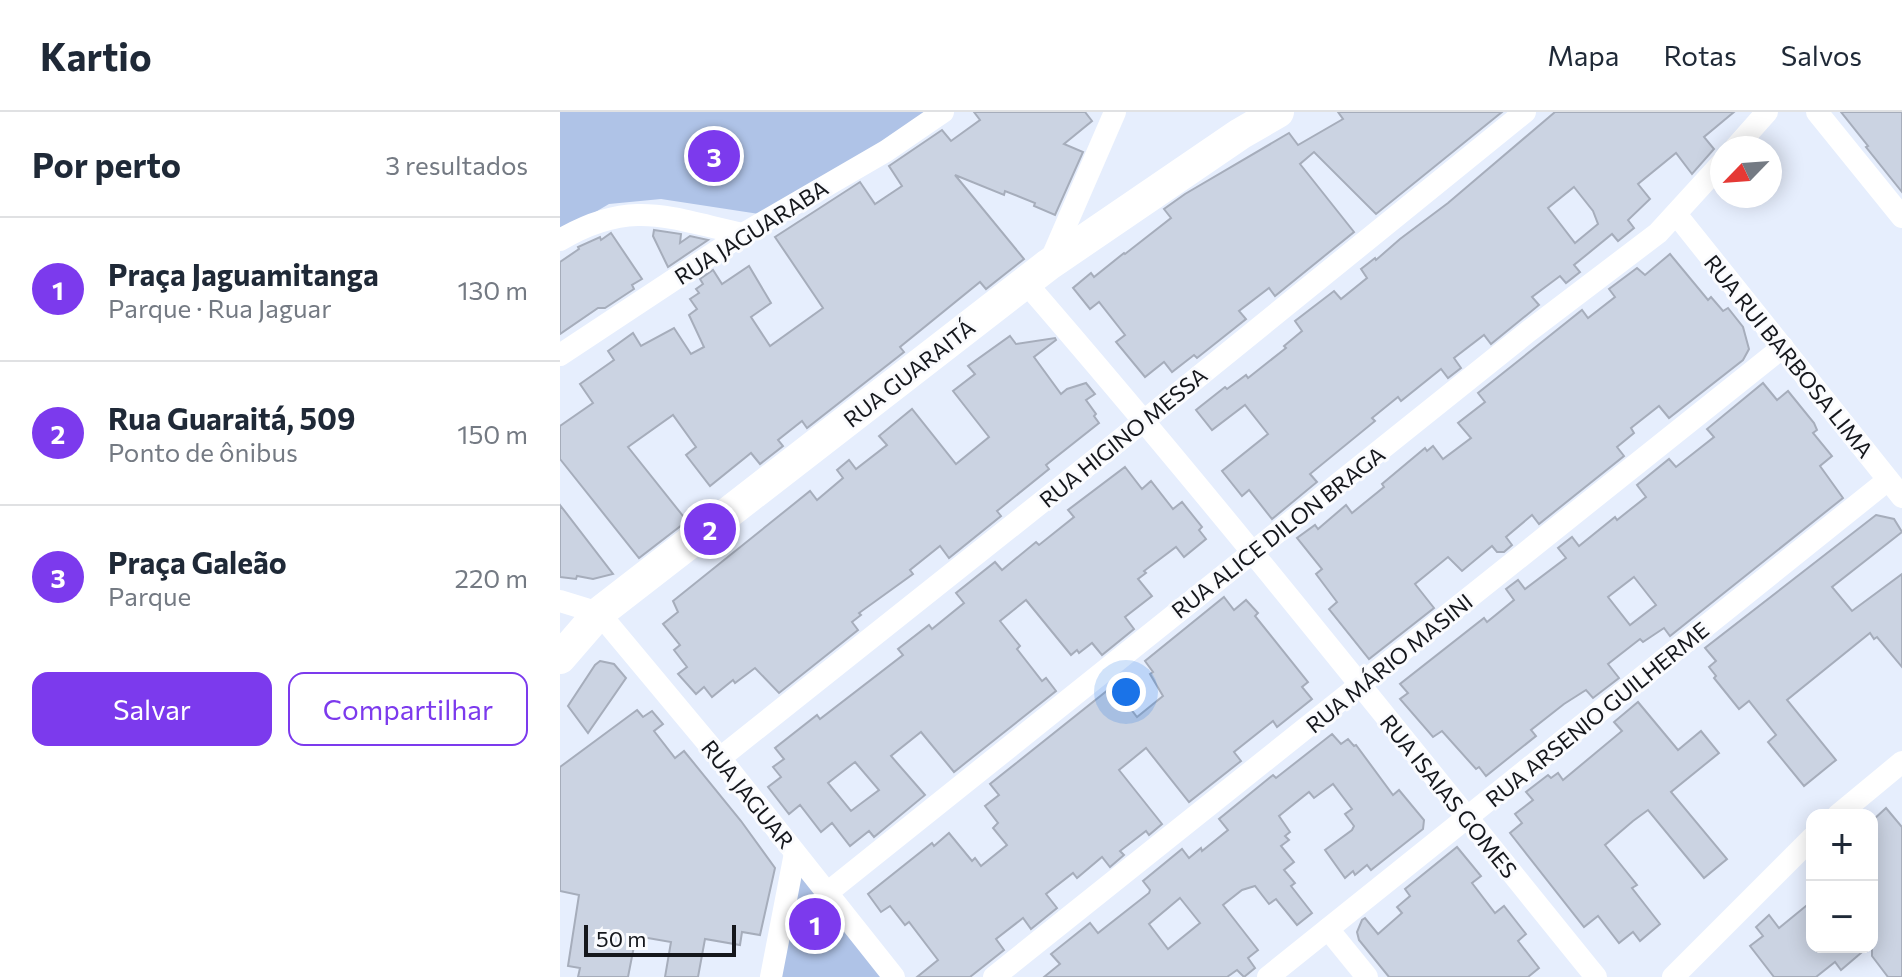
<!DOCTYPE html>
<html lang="pt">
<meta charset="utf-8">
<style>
body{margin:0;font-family:Commissioner,sans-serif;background:#f6f6f7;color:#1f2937}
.controls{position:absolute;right:24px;bottom:24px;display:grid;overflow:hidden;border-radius:16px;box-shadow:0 4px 20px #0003}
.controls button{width:72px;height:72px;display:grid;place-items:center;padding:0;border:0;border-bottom:2px solid #e0e1e3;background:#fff;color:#1f2937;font:40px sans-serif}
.compass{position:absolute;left:1150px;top:24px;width:72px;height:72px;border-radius:50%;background:#fff;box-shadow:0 4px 20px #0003;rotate:245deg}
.scale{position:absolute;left:24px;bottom:20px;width:152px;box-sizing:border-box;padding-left:8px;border:4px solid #15171c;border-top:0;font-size:22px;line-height:28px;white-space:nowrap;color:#15171c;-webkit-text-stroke:6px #fafbfe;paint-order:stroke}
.you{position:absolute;left:566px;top:580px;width:28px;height:28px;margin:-20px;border:6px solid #fff;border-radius:50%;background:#1a73e8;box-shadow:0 0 0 12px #1a73e833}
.badge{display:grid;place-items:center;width:52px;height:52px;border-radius:50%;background:#7c3aed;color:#fff;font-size:26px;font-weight:700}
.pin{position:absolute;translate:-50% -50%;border:4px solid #fff;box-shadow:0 2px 8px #0006}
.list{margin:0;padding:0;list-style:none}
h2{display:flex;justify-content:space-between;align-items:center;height:104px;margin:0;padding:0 32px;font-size:34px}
h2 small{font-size:26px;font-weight:400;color:#747a83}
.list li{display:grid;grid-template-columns:52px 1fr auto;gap:24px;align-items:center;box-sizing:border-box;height:144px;padding:0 32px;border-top:2px solid #e0e1e3}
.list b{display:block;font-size:30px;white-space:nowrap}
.list p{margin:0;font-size:26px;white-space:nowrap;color:#747a83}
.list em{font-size:26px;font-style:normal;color:#747a83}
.actions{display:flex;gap:16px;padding:24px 32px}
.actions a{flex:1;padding:18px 0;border:2px solid #7c3aed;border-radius:16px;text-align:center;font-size:28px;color:#7c3aed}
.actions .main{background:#7c3aed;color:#fff}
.map{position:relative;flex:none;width:1342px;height:865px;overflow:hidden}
header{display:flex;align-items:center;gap:48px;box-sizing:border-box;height:112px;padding:0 40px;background:#fff;border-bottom:2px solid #e0e1e3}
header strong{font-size:38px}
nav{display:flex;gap:44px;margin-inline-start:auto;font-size:28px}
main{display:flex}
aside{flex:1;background:#fff}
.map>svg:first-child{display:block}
.green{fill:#afc3e7}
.building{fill:#cbd3e2;stroke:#a6adbb;stroke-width:2;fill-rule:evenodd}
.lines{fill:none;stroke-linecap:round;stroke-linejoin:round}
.street{stroke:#fff;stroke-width:22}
.secondary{stroke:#fff;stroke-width:32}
.labels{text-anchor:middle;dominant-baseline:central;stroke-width:6;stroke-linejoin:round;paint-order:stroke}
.street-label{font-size:22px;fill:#15171c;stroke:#fafbfe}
</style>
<header>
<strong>Kartio</strong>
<nav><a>Mapa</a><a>Rotas</a><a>Salvos</a></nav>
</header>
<main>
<aside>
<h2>Por perto<small>3 resultados</small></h2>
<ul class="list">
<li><span class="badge">1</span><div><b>Praça Jaguamitanga</b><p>Parque · Rua Jaguar</p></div><em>130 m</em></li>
<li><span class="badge">2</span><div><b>Rua Guaraitá, 509</b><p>Ponto de ônibus</p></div><em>150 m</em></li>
<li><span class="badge">3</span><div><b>Praça Galeão</b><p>Parque</p></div><em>220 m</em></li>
</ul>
<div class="actions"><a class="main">Salvar</a><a>Compartilhar</a></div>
</aside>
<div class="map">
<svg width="1342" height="865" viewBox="0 0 1342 865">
<rect width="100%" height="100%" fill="#e6eefd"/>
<g class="green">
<path d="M0,0H372L219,105L101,87L49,92L0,121Z"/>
<path d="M239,760L323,865H221Z"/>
</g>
<g class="building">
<path d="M414,0H525L532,9L504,32L523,40L495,103L474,94L475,91L445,79L444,83L395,63L464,147L426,177L420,170L340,235L344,240L247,316L242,309L218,328L223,334L200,352L191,341L150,374L126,343L136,335L113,303L68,335L127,409L79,446L0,347V314L33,291L20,272L54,248L48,239L73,221L81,234L114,216L131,242L144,235L129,203L137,197L130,187L139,181L136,177L143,172L140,167L153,158L162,172L189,154L211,191L191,205L210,234L263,196L215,125L300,70L315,92L342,74L329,54L382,18L391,29L420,8Z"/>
<path d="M778,0H942L816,102L754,40L740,52L794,120L715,184L709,176L679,199L686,207L637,246L634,243L612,260L604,250L585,265L556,230L565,223L539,190L530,197L513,176L531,161L534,165L564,141L565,142L611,106L604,97L625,82L729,21L738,33L783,7Z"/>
<path d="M995,0H1174L1144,25L1154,37L1132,62L1116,41L1078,72L1090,87L1068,108L1074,116L1058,129L1052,122L1014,153L1020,160L1006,171L1000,164L972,185L979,193L931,232L924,223L894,246L901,256L888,266L881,257L841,289L838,285L812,306L815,309L750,362L757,370L712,407L689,378L682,384L662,359L708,322L685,293L652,318L636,298L665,275L667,277L686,263L688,266L726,236L724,234L742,219L735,209L774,179L781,187L807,166L801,157L815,146L816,148L840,127L888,91ZM1014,75L1033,99L1038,112L1015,131L988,96Z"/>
<path d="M1281,0H1342V80L1306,35L1308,34Z"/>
<path d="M94,118L121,122L120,131L130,124L148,128L108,155L93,124Z"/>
<path d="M51,121L82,167L72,173L74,177L45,196H38L0,222V150L19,137L18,135L40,125L41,128Z"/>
<path d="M1110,142L1148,188L1151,185L1163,199L1168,196L1183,215L1189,237L1183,248L1109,306L1099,294L1071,316L1074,321L1057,335L1064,344L979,412L972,403L946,425L952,433L944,440H937L932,434L902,459L888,445L855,472L874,496L809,547L769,497L777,490L756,462L762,457L737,426L755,413L758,417L786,393L792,401L824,375L822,372L865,336L867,339L873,334L883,347L911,326L898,311L925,290L918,281L1022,198L1028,206L1055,185L1049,177L1077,156L1085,163Z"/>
<path d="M450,224L456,232L495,226L496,228L474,245L501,282L507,277L526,271L535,282L526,288L536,302L534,304L539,311L486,353L489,357L437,399L441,404L389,446L380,434L350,458L353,462L299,501L301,503L292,510L298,518L219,581L195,556L175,571L173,568L152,585L144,575L136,582L118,562L127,555L114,538L120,533L103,512L118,500L113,489L250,379L257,388L283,366L277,358L289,348L296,357L327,333L319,324L352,297L396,352L429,325L393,279L415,262L408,254Z"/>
<path d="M1203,271L1217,288L1228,279L1254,311L1257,318L1253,321L1272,344L1260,354L1283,386L1110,524L1104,516L1083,530L1080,527L1048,552L1059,566L1033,586L1026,578L1004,592L971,618L976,624L926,664L919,655L916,657L882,619L873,625L840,587L848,581L840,572L924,506L927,510L954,488L946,477L958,468L965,477L1006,446L998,436L1012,425L1019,434L1055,405L1057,408L1086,385L1077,373L1109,347L1116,355L1154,325L1147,317ZM1074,465L1096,493L1070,513L1048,485Z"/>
<path d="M565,355L582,377L591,369L613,397L622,390L642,415L639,418L646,427L624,445L616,435L584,459L586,461L578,467L592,484L565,505L574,517L542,543L532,531L519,541L517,538L511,543L466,488L440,509L460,534L457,537L482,569L486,566L496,579L394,660L361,620L331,644L365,683L314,725L309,719L290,734L272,711L261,720L240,693L229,702L208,675L221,665L213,655L224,647L215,636L257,603L260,607L343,543L338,537L369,513L372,517L404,491L396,481L435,450L442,458L476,430L479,433L514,405L508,398ZM295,650L319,678L291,699L268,671Z"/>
<path d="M0,393L53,462L33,467L17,464L16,467L0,465Z"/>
<path d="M1316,403L1334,407L1342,420L1272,475L1292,499L1342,462V555L1317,525L1314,527L1310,521L1227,588L1276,648L1244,674L1208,630L1216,623L1189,589L1179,597L1154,566L1156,564L1149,555L1156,549L1145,536Z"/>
<path d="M664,485L674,498L686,488L698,501L695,504L748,570L742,575L752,587L717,615L713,609L674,640L681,649L629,690L586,636L559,658L602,712L589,723L586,719L560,739L564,743L550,755L542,745L517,766L513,761L486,782L497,796L471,817L463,806L436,827L444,838L410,865H357L378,848L349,810L345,813L330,794L321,800L308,782L372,731L374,734L389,721L412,749L415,746L421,754L447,733L433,716L438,711L425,694L439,683L430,672L553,574L577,605L603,584L590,562L593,560L585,549Z"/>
<path d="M40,549L54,552L66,566L28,621L8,594L35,553Z"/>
<path d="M1078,590L1118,638L1141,619L1159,641L1111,680L1167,747L1144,766L1088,698L1073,709L1045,733L1077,773L1072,776L1100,812L1080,829L1073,820L1059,831L1038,804L1024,815L950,721L962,711L955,702L973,688L966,680L988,663L991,666L998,661L1003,668L1062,619L1054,610Z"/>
<path d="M77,598L83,605L92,599L103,612L94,619L115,646L124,639L181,709L215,756L200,823L182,820L180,833L145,827L138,865H105L111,830L76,824L68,865H18L20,856L8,854L19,783L0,779V655Z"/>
<path d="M772,622L781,632L788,627L794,634L796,633L833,683L839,678L864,708L863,717L811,758L807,753L795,763L793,759L785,766L765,738L792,718L794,714L785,702L792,697L773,672L754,686L749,680L719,704L730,720L725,724L729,728L721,734L734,750L724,758L735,771L731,774L752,801L737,813L716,787L709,792L695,774L682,778L663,793L698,838L688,846L695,856L684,865L677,858L667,865H484L500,852L491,842L530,811L538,821L589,781L590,778L583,769L622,737L629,746L641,736L642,739L668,718L659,707L713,663L716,666ZM620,786L640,811L608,837L589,812Z"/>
<path d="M1326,696L1342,715V865H1328L1312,844V709Z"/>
<path d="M897,735L921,764L912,771L935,801L944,794L966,822L958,829L979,856L968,865H829L799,828L797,820L802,808L805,806L818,822L842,801L837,795L850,784L845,777Z"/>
<path d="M1252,789V835H1308L1281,858L1275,850L1256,865H1214L1190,834L1203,824L1196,815L1209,803L1219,816Z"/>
</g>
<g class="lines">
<g class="street">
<path d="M1257,0L1342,105"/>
<path d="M1175,36L1207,0"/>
<path d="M1116,102L1342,385"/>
<path d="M0,128C71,86 109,106 183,122"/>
<path d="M489,152L555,0"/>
<path d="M466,171C662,397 847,632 1036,865"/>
<path d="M0,243L183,122L326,39L383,0"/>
<path d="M0,489L39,501L160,646L334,865"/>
<path d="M160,646L585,308L965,0"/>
<path d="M1278,703L1342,650"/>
<path d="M267,781L969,219L1098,121L1162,51"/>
<path d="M768,817L807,865"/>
<path d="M211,865L235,741"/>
<path d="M434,865L1223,235"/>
<path d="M708,865L1328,368"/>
<path d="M1113,865L1252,726"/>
</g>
<path class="secondary" d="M0,546L39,501L488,153L680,22L718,0"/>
</g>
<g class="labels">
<g class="street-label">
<text transform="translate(191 120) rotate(-32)">RUA JAGUARABA</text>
<text transform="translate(1229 244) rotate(51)">RUA RUI BARBOSA LIMA</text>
<text transform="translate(349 261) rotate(-38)">RUA GUARAITÁ</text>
<text transform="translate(563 325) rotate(-39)">RUA HIGINO MESSA</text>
<text transform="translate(718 420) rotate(-38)">RUA ALICE DILON BRAGA</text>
<text transform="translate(829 551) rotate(-39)">RUA MÁRIO MASINI</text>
<text transform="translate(1037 602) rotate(-39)">RUA ARSENIO GUILHERME</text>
<text transform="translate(188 682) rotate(51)">RUA JAGUAR</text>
<text transform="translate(889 684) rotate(51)">RUA ISAIAS GOMES</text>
</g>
</g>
</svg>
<div class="controls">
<button>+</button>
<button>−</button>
</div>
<svg class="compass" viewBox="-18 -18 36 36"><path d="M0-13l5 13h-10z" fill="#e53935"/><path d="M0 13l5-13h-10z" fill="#747a83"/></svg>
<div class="scale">50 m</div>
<div class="you"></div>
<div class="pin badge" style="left:255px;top:812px">1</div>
<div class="pin badge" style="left:150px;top:417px">2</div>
<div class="pin badge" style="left:154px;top:44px">3</div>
</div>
</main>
